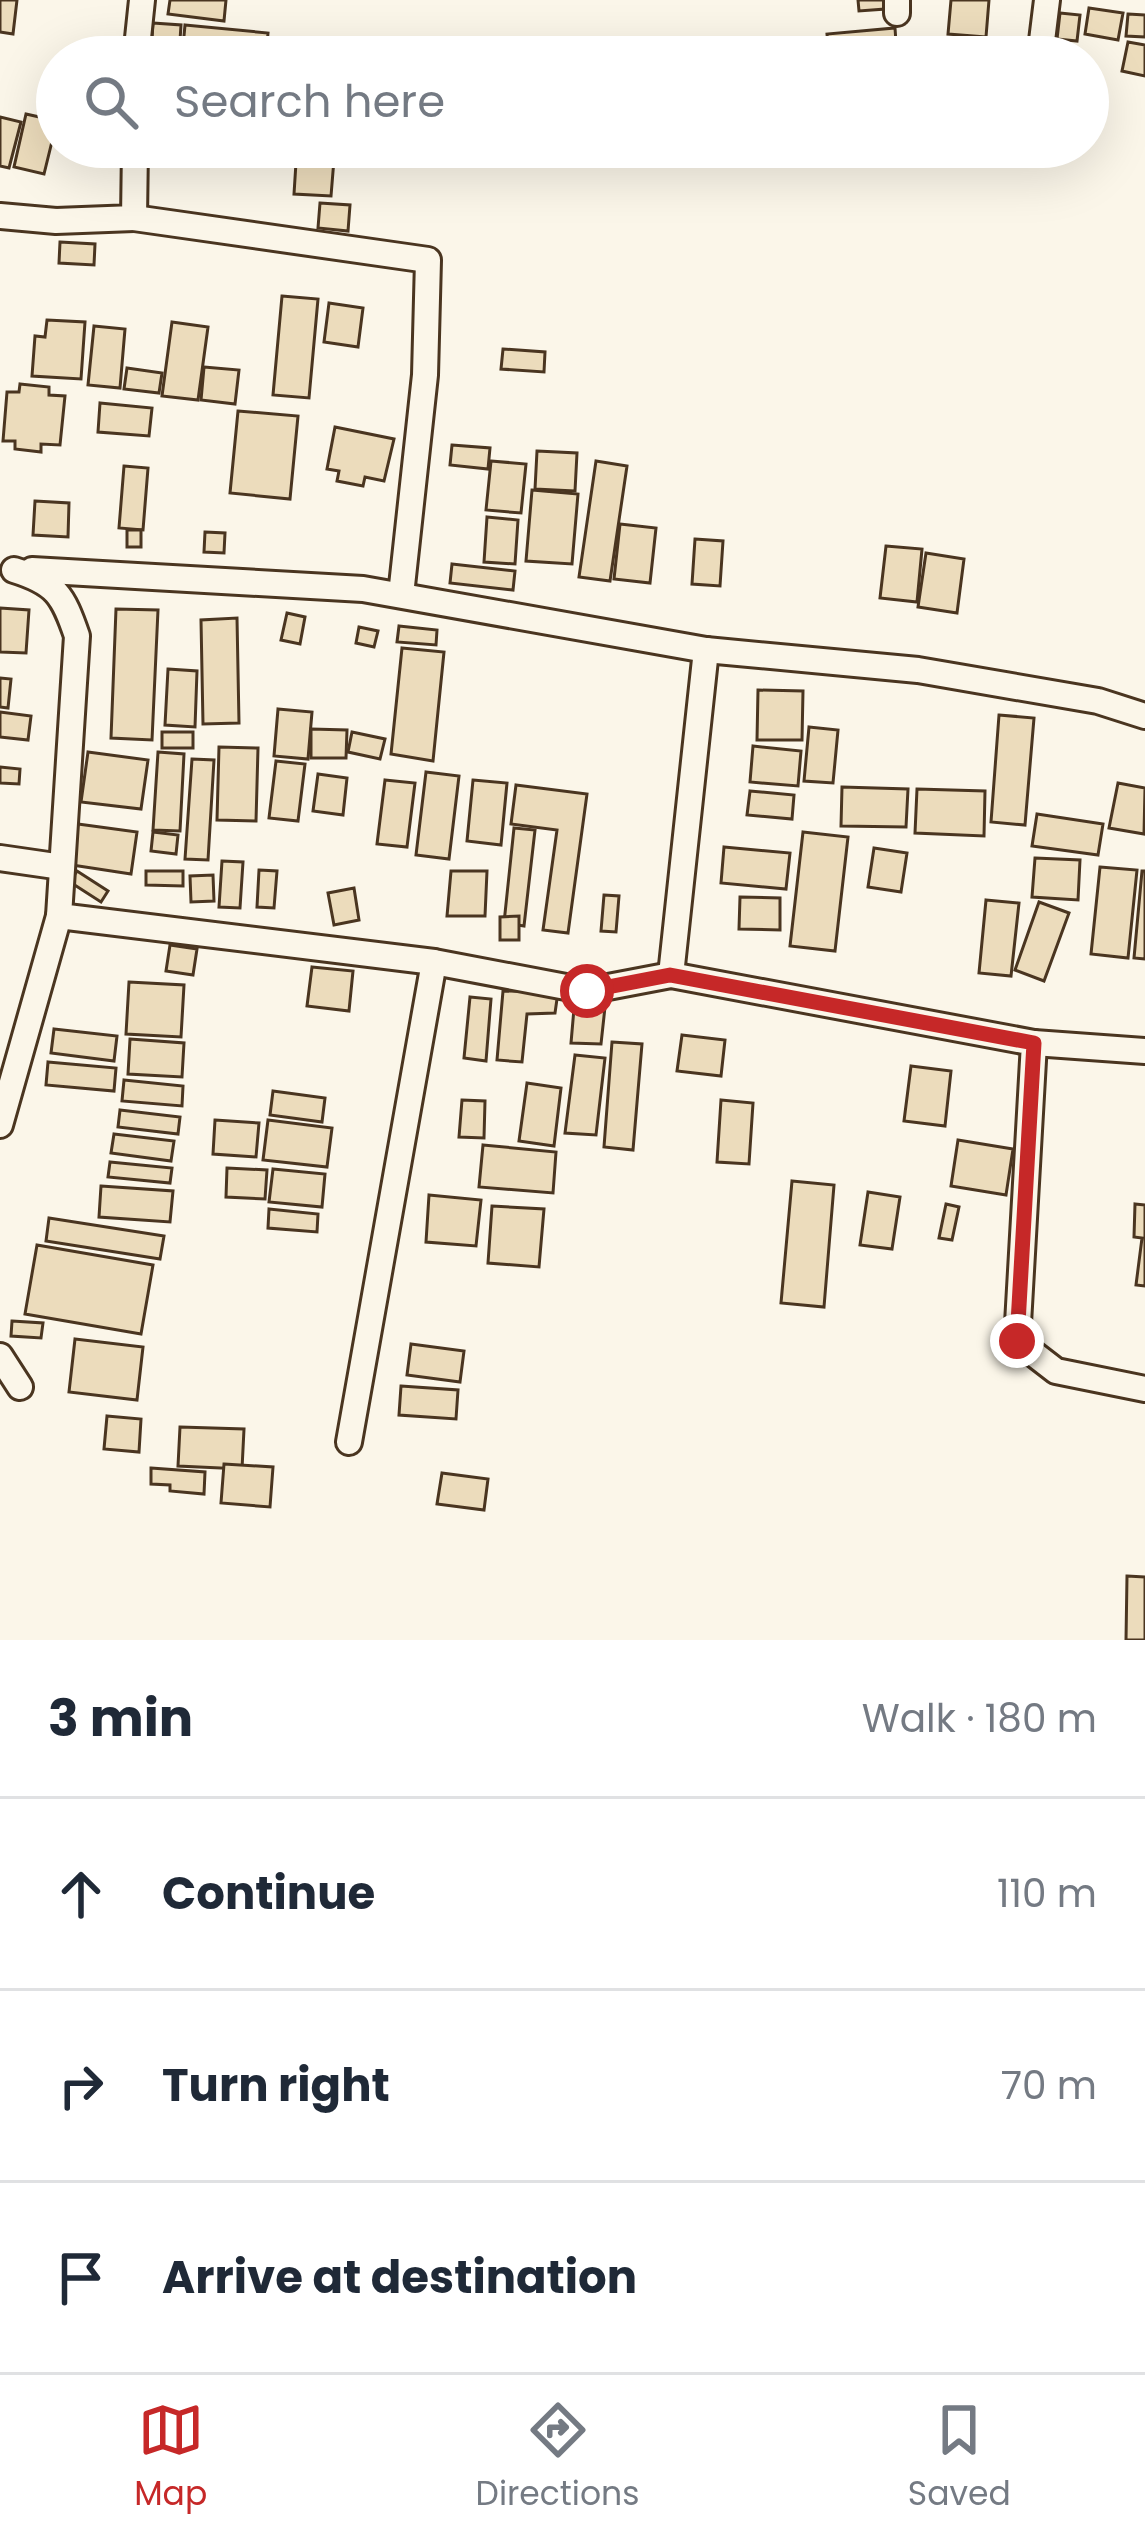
<!DOCTYPE html>
<meta charset="utf-8">
<style>
body{margin:0;font-family:Poppins,sans-serif;background:#f2f2f3;color:#1f2937}
.stop{position:absolute;width:36px;height:36px;margin:-27px;border:9px solid #c62828;border-radius:50%;background:#fff}
.stop.end{background:#c62828;border-color:#fff;box-shadow:0 3px 12px #0008}
.list{margin:0;padding:0;list-style:none}
h2{display:flex;justify-content:space-between;align-items:center;height:156px;margin:0;padding:0 48px;font-size:51px}
h2 small{font-size:39px;font-weight:400;color:#747a83}
.list li{display:grid;grid-template-columns:78px 1fr auto;gap:36px;align-items:center;box-sizing:border-box;height:192px;padding:0 48px;border-top:3px solid #e0e1e3}
.list b{display:block;font-size:45px;white-space:nowrap}
.list em{font-size:39px;font-style:normal;color:#747a83}
.icon{flex:none;width:66px;height:66px;fill:none;stroke:currentColor;stroke-width:2;stroke-linecap:round;stroke-linejoin:round}
.map{position:relative;flex:none;width:1145px;height:1640px;overflow:hidden}
.search{position:absolute;background:#fff;box-shadow:0 12px 48px #0002;left:36px;right:36px;top:36px;height:132px;display:flex;align-items:center;gap:30px;box-sizing:border-box;padding:0 42px;border-radius:66px;color:#747a83;font-size:45px}
.sheet{height:732px;background:#fff}
nav{display:flex;justify-content:space-around;align-items:center;box-sizing:border-box;height:168px;border-top:3px solid #e0e1e3;background:#fff;font-size:33px;color:#747a83}
nav a{display:grid;justify-items:center;gap:6px}
nav .on{color:#c62828}
.map>svg:first-child{display:block}
.building{fill:#ecdcbc;stroke:#4a3520;stroke-width:3}
.lines{fill:none;stroke-linecap:round;stroke-linejoin:round}
.street-casing{stroke:#4a3520;stroke-width:30}
.street{stroke:#fbf6e9;stroke-width:24}
.route{stroke:#c62828;stroke-width:15}
</style>
<div class="map">
<svg width="1145" height="1640" viewBox="0 0 1145 1640">
<rect width="100%" height="100%" fill="#fbf6e9"/>
<g class="building">
<path d="M0,0H17L13,34L0,32Z"/>
<path d="M170,0H226L224,21L168,14Z"/>
<path d="M858,0H884L885,9L859,11Z"/>
<path d="M951,0H989L986,37L948,34Z"/>
<path d="M1089,8L1123,13L1118,40L1085,34Z"/>
<path d="M1060,13L1080,15L1077,41L1057,39Z"/>
<path d="M1128,14L1145,15V37L1126,36Z"/>
<path d="M153,23L181,25L179,56L151,54Z"/>
<path d="M185,25L268,33L266,57H182Z"/>
<path d="M895,28L897,57H829L827,34Z"/>
<path d="M961,41L1005,46L1004,57H959Z"/>
<path d="M1128,42L1145,45V76L1122,71Z"/>
<path d="M26,114L57,121L44,174L14,167Z"/>
<path d="M0,117L21,122L9,168L0,166Z"/>
<path d="M297,147H335L331,196L294,194Z"/>
<path d="M320,203L350,205L348,231L318,228Z"/>
<path d="M60,242L95,244L94,265L59,263Z"/>
<path d="M282,296L318,299L309,398L273,395Z"/>
<path d="M329,303L363,308L358,347L324,342Z"/>
<path d="M47,320L85,322L81,379L32,376L35,336L45,337Z"/>
<path d="M172,322L208,327L198,400L162,396Z"/>
<path d="M94,326L125,329L120,388L88,385Z"/>
<path d="M503,349L545,352L544,372L501,369Z"/>
<path d="M204,367L239,370L235,404L201,400Z"/>
<path d="M127,368L162,373L159,393L124,389Z"/>
<path d="M20,384L49,387V395L65,396L60,445L41,444V452L15,449V441H3L7,392H19Z"/>
<path d="M100,403L152,408L149,436L98,432Z"/>
<path d="M238,411L298,416L290,499L230,493Z"/>
<path d="M335,427L394,439L384,481L365,477L363,486L337,481L339,471L327,469Z"/>
<path d="M452,445L490,448L488,469L450,465Z"/>
<path d="M537,451L577,453L575,491L535,489Z"/>
<path d="M491,461L526,464L521,513L486,510Z"/>
<path d="M596,461L627,466L610,581L579,577Z"/>
<path d="M124,466L148,468L143,530L119,528Z"/>
<path d="M532,490L578,494L572,564L526,561Z"/>
<path d="M35,501L69,503L68,537L33,535Z"/>
<path d="M487,517L518,520L515,564L484,562Z"/>
<path d="M620,524L656,528L650,583L614,579Z"/>
<rect x="127" y="530" width="14" height="17"/>
<path d="M205,532L225,533L224,553L204,552Z"/>
<path d="M695,539L723,541L720,586L692,584Z"/>
<path d="M886,546L922,549L917,602L880,598Z"/>
<path d="M926,553L964,559L957,613L918,607Z"/>
<path d="M452,564L515,571L513,590L450,583Z"/>
<path d="M0,608L29,610L26,653L0,652Z"/>
<path d="M116,609L158,610L152,740L111,738Z"/>
<path d="M287,613L305,617L300,644L281,640Z"/>
<path d="M237,618L239,723L203,724L201,620Z"/>
<path d="M399,626L437,630L436,645L397,642Z"/>
<path d="M359,627L378,631L374,647L356,643Z"/>
<path d="M402,648L444,652L433,761L391,754Z"/>
<path d="M168,669L197,671L195,727L165,725Z"/>
<path d="M0,678L11,679L8,708L0,707Z"/>
<path d="M758,690L803,691L802,740H757Z"/>
<path d="M278,709L312,712L308,759L274,756Z"/>
<path d="M0,712L31,716L28,740L0,737Z"/>
<path d="M999,715L1034,718L1025,825L991,822Z"/>
<path d="M809,727L838,730L833,783L804,781Z"/>
<path d="M311,729L347,730L346,758H311Z"/>
<rect x="162" y="732" width="31" height="16"/>
<path d="M352,732L385,739L380,759L348,752Z"/>
<path d="M753,746L801,751L798,786L750,782Z"/>
<path d="M219,747L258,748L256,821L217,820Z"/>
<path d="M88,752L148,760L141,809L81,802Z"/>
<path d="M158,752L184,754L180,831L153,830Z"/>
<path d="M192,759L214,760L208,860L185,859Z"/>
<path d="M276,761L305,764L298,821L269,818Z"/>
<path d="M0,767L20,769L19,784L0,783Z"/>
<path d="M426,772L459,776L449,859L416,855Z"/>
<path d="M318,774L347,778L343,815L313,811Z"/>
<path d="M385,780L415,783L407,847L377,844Z"/>
<path d="M473,780L507,783L501,845L467,841Z"/>
<path d="M1118,783L1145,788L1144,834L1109,828Z"/>
<path d="M516,785L587,794L568,933L543,930L557,830L511,824Z"/>
<path d="M842,787L908,789L906,827L841,826Z"/>
<path d="M917,789L985,791L984,836L915,833Z"/>
<path d="M750,791L794,795L792,819L747,815Z"/>
<path d="M1037,814L1103,824L1098,855L1032,846Z"/>
<path d="M78,824L137,832L131,874L72,865Z"/>
<path d="M514,828L535,830L524,926L504,923Z"/>
<path d="M153,832L178,835L176,854L151,851Z"/>
<path d="M803,832L848,837L835,951L790,946Z"/>
<path d="M724,847L790,853L786,889L721,883Z"/>
<path d="M874,848L907,853L901,892L868,887Z"/>
<path d="M1035,858L1080,860L1078,900L1032,897Z"/>
<path d="M222,861L243,862L240,908L219,907Z"/>
<path d="M1100,867L1137,870L1128,958L1091,954Z"/>
<path d="M259,870L277,871L274,908L257,907Z"/>
<path d="M77,871L108,891L101,902L70,882Z"/>
<path d="M146,871H183V886L146,885Z"/>
<path d="M451,871H487L485,916H447Z"/>
<path d="M1142,871H1145V959L1134,958Z"/>
<path d="M213,875L214,901L191,902L190,876Z"/>
<path d="M354,888L359,920L334,925L328,893Z"/>
<path d="M604,895L619,896L616,932L601,931Z"/>
<path d="M740,897L780,898V930L739,929Z"/>
<path d="M986,900L1019,903L1011,976L979,973Z"/>
<path d="M1039,902L1069,913L1044,981L1015,970Z"/>
<path d="M519,916V940H500V917Z"/>
<path d="M170,945L197,949L193,975L166,971Z"/>
<path d="M312,967L353,971L349,1011L307,1006Z"/>
<path d="M129,982L184,985L181,1037L126,1034Z"/>
<path d="M503,991L558,992L555,1013L527,1014L522,1062L497,1060Z"/>
<path d="M470,997L491,999L486,1061L464,1058Z"/>
<path d="M575,997L606,998L601,1044L571,1043Z"/>
<path d="M54,1029L117,1036L114,1061L51,1053Z"/>
<path d="M682,1035L725,1040L721,1076L677,1071Z"/>
<path d="M130,1039L184,1043L182,1077L128,1074Z"/>
<path d="M612,1042L642,1044L633,1150L604,1147Z"/>
<path d="M575,1055L605,1058L596,1135L565,1133Z"/>
<path d="M48,1062L116,1068L114,1091L46,1085Z"/>
<path d="M911,1066L951,1071L945,1126L904,1121Z"/>
<path d="M124,1080L183,1086L182,1106L122,1101Z"/>
<path d="M527,1083L561,1088L554,1146L519,1141Z"/>
<path d="M273,1091L325,1098L322,1122L270,1115Z"/>
<path d="M462,1100L485,1101L484,1138L459,1137Z"/>
<path d="M721,1100L753,1103L749,1164L717,1162Z"/>
<path d="M120,1110L180,1117L178,1134L118,1127Z"/>
<path d="M215,1120L259,1123L256,1157L213,1154Z"/>
<path d="M268,1120L332,1128L327,1167L263,1160Z"/>
<path d="M114,1134L174,1141L171,1161L111,1153Z"/>
<path d="M958,1140L1013,1149L1006,1195L951,1186Z"/>
<path d="M483,1145L556,1152L553,1193L479,1187Z"/>
<path d="M110,1162L172,1168L170,1183L108,1177Z"/>
<path d="M227,1168L267,1170L265,1199L226,1197Z"/>
<path d="M273,1169L325,1174L322,1207L269,1202Z"/>
<path d="M792,1181L834,1185L824,1307L781,1303Z"/>
<path d="M101,1186L173,1191L170,1222L99,1217Z"/>
<path d="M868,1192L900,1197L892,1249L860,1245Z"/>
<path d="M429,1195L481,1200L476,1246L426,1242Z"/>
<path d="M946,1204L959,1207L952,1240L939,1238Z"/>
<path d="M1135,1204L1145,1205V1286L1136,1285L1142,1238L1134,1237Z"/>
<path d="M492,1206L544,1209L539,1267L488,1263Z"/>
<path d="M269,1209L318,1214L317,1232L268,1228Z"/>
<path d="M49,1218L164,1236L160,1259L46,1241Z"/>
<path d="M37,1245L153,1265L141,1334L25,1314Z"/>
<path d="M12,1321L43,1323L41,1338L11,1336Z"/>
<path d="M75,1339L143,1347L137,1400L69,1392Z"/>
<path d="M411,1344L464,1351L460,1382L407,1375Z"/>
<path d="M401,1386L458,1390L456,1419L399,1415Z"/>
<path d="M107,1416L141,1419L139,1452L104,1449Z"/>
<path d="M180,1427L244,1429L242,1469L178,1466Z"/>
<path d="M224,1464L273,1467L270,1507L221,1503Z"/>
<path d="M151,1468L205,1472L204,1494L170,1491V1485L151,1484Z"/>
<path d="M442,1473L488,1479L484,1510L437,1504Z"/>
<path d="M1127,1576L1145,1577V1640H1126Z"/>
</g>
<g class="lines">
<g class="street-casing">
<g id="street">
<path d="M897,13V0"/>
<path d="M136,57L142,0"/>
<path d="M1040,57L1047,0"/>
<path d="M0,216L56,221L134,218L135,147"/>
<path d="M134,218L428,260L425,375L401,595"/>
<path d="M14,570C56,583 63,595 77,636L59,916L434,962L587,991L671,975L1034,1043L1017,1341L1056,1371L1145,1389"/>
<path d="M32,570L363,589L706,650L918,670L1098,701L1145,716"/>
<path d="M0,858L62,867"/>
<path d="M671,975L706,650"/>
<path d="M1034,1043L1145,1051"/>
<path d="M0,1125L59,916"/>
<path d="M0,1356L20,1387"/>
<path d="M349,1442L434,962"/>
</g>
</g>
<use href="#street" class="street"/>
</g>
<g class="lines">
<path class="route" d="M587,991L670,975L1034,1043L1017,1341"/>
</g>
</svg>
<div class="stop" style="left:587px;top:991px"></div>
<div class="stop end" style="left:1017px;top:1341px"></div>
<div class="search"><svg class="icon" aria-label="search" viewBox="0 0 24 24"><circle cx="10" cy="10" r="6"/><path d="M15 15l6 6"/></svg>Search here</div>
</div>
<section class="sheet">
<h2>3 min<small>Walk · 180 m</small></h2>
<ul class="list">
<li><svg class="icon" aria-label="ahead" viewBox="0 0 24 24"><path d="M12 20V5M6 11l6-6 6 6"/></svg><div><b>Continue</b></div><em>110 m</em></li>
<li><svg class="icon" aria-label="right" viewBox="0 0 24 24"><path d="M7 20v-9h11M14 6l5 5-5 5"/></svg><div><b>Turn right</b></div><em>70 m</em></li>
<li><svg class="icon" aria-label="arrive" viewBox="0 0 24 24"><path d="M6 21V4h12l-3 4 3 4H6"/></svg><div><b>Arrive at destination</b></div></li>
</ul>
</section>
<nav>
<a class="on"><svg class="icon" aria-label="map" viewBox="0 0 24 24"><path d="M3 6l6-2 6 2 6-2v14l-6 2-6-2-6 2zM9 4v14M15 6v14"/></svg>Map</a>
<a><svg class="icon" aria-label="directions" viewBox="0 0 24 24"><path d="M12 3l9 9-9 9-9-9zM9 14v-3h6M13 9l2 2-2 2"/></svg>Directions</a>
<a><svg class="icon" aria-label="saved" viewBox="0 0 24 24"><path d="M7 4h10v16l-5-4-5 4z"/></svg>Saved</a>
</nav>
